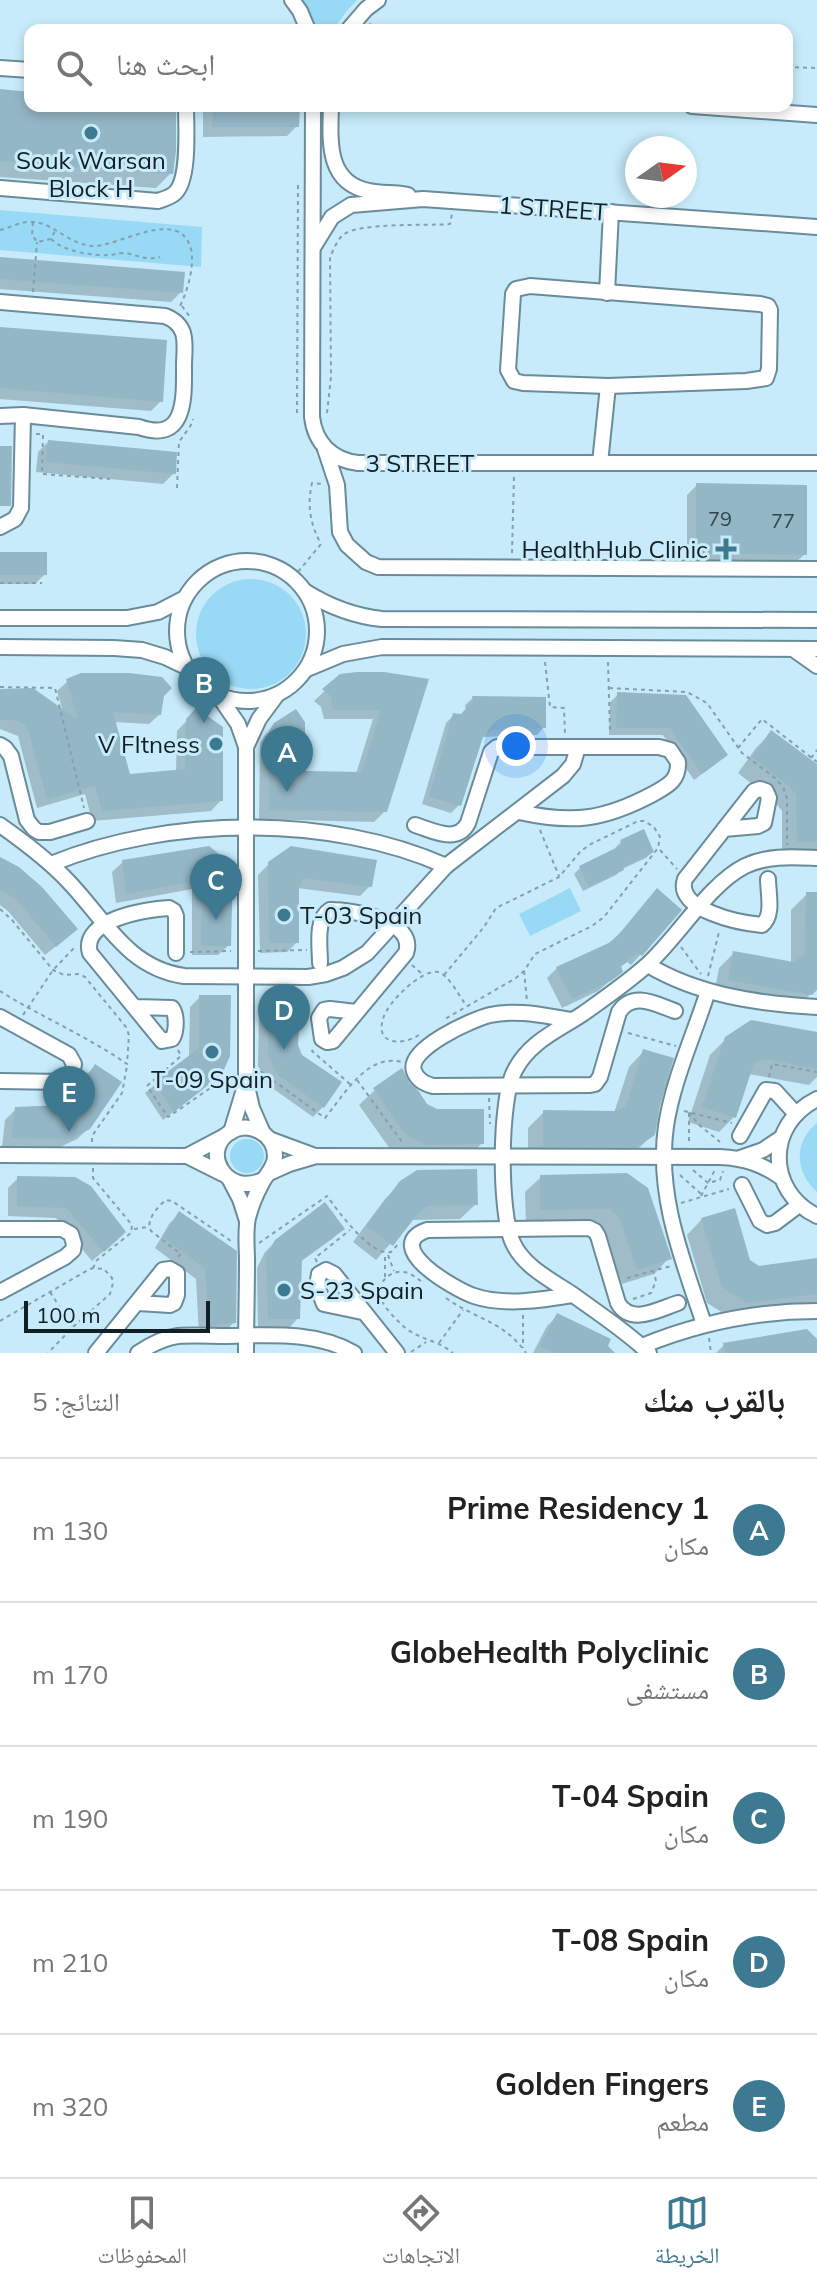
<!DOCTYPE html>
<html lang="ar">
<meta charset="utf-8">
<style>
body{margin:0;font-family:Mulish,"Noto Naskh Arabic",sans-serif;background:#f6f6f6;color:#222;direction:rtl}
.compass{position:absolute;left:625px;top:136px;width:72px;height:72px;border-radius:50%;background:#fff;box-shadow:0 4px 12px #0003;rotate:76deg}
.scale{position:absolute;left:24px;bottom:20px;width:186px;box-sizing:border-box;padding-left:8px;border:4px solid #121f25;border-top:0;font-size:22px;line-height:28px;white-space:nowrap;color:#121f25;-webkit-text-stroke:6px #c7ebfa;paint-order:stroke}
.you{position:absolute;left:516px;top:746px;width:28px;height:28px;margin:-20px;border:6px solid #fff;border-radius:50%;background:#1a73e8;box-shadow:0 0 0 12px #1a73e833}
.badge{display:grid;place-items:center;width:52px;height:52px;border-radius:50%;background:#3d7990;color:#fff;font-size:26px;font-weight:700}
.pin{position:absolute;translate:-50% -66px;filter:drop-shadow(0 2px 4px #0008)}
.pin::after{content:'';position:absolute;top:42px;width:28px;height:24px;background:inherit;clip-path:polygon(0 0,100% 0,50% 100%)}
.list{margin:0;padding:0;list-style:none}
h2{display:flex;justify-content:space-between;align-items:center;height:104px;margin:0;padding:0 32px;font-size:34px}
h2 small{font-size:26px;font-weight:400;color:#767676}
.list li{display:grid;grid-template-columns:52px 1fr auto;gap:24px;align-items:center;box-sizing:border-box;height:144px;padding:0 32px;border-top:2px solid #e0e0e0}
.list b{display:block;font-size:30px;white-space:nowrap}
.list p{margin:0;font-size:26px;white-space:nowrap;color:#767676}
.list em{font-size:26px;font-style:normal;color:#767676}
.icon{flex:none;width:44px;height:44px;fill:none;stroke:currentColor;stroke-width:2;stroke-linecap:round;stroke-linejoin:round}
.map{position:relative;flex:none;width:817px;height:1353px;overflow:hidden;direction:ltr}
.search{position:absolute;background:#fff;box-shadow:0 4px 12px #0003;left:24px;right:24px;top:24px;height:88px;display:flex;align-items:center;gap:20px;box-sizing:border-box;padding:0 28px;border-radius:16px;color:#767676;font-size:30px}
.sheet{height:824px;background:#fff}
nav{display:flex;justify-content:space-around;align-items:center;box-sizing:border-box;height:112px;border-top:2px solid #e0e0e0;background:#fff;font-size:22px;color:#767676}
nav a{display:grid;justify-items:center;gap:4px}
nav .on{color:#3d7990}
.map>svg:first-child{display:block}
.green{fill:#98daf6}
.shadow{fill:#0003}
.building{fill:#94b7c6}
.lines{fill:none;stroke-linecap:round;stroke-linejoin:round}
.minor-casing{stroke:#6a8b99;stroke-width:18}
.path{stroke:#84a0ac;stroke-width:2;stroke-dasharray:4 4;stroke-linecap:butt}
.minor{stroke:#fff;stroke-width:14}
.poi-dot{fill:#3d7990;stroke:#c7ebfa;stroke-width:3}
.labels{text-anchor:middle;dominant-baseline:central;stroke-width:6;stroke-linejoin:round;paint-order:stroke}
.number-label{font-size:20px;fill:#32454d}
.poi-label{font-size:24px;fill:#121f25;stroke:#c7ebfa}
.street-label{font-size:24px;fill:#121f25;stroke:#c7ebfa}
</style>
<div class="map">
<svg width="817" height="1353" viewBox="0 0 817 1353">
<rect width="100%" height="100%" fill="#c7ebfa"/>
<g class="green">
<path d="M301,0H357L346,12L333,30H315Z"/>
<path d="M0,210L202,227L201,267L0,250Z"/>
<circle cx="251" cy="634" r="55"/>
<path d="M570,888L581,911L530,936L519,914Z"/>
<path d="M817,1123V1192C795,1172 793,1142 817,1123Z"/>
<circle cx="247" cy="1156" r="17"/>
</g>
<g class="shadow">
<path d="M0,91L30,94V106L171,173L156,188L0,177Z"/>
<path d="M203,106H298L297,126L287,136L203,137Z"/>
<path d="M0,259L181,292L171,302L0,289Z"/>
<path d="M0,329L161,401L151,411L0,399Z"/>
<path d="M48,442L174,473L163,484L36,472L38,452Z"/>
<path d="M697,485L805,554L794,564L687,563V495Z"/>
<path d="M0,554L45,574L35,584H0Z"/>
<path d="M384,674L385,811L374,822L259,819L260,743L265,735L276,724L303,773L356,774L373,719H324L321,707L314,701L341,676Z"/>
<path d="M68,681L162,696L160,714L149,724L114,722L129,776L176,772L177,731L196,711L221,800L211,811L92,821L85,794L37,808L18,736L0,729V691L63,712L57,691Z"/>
<path d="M618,695L685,696L718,762L694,780L663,735H609L610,702Z"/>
<path d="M473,698L544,727L537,735L482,737L459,805L451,813L422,804L446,723L454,715L461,716L466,711L465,705Z"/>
<path d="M771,733L817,767V854L782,857V811L775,802L738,773L756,748Z"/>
<path d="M621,842L652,852L646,858L622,869L616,875L583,891L574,874L580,868L616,851L615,848Z"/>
<path d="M208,848L229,945L218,955H192V889L116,903L112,872L123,862Z"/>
<path d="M0,860L65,939L45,955L8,911L0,905Z"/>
<path d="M269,864L370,886L360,896L297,888V942L287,952L260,953L258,875Z"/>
<path d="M657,891L641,954L631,965L627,962L619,968L621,971L598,991L562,1008L547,978L557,968L613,941Z"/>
<path d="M807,894H817V988L794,1010L714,995L719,968L734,953L791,963V910Z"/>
<path d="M200,997L209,1084L163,1120L145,1093L189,1057L190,1007Z"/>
<path d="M269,1000L296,1045L323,1107L313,1117L268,1085L258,1066L259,1011Z"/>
<path d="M817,1034V1077L809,1085L749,1074L734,1117L719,1132L688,1122L710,1055L726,1039Z"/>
<path d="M644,1051L653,1134L637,1150L528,1161V1128L544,1112L614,1113L629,1067Z"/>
<path d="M95,1066L89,1128L77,1139L58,1148L2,1147L5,1120L16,1109L68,1105L85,1076Z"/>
<path d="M375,1090L426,1105L482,1143L467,1159L390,1149L359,1105Z"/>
<path d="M626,1175L669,1258L654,1274L622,1284L604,1232L526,1225L525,1192L541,1177Z"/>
<path d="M18,1178L75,1179L114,1242L92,1261L56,1218L8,1216V1188Z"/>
<path d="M401,1183L476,1204L460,1219L411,1220L376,1260L353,1242L385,1199Z"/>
<path d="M179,1214L234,1322L224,1333L199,1335L196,1279L155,1248L169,1224Z"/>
<path d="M702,1219L748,1261L759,1268L817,1260V1302L813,1306L731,1318L707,1303L687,1235Z"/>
<path d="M342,1229L332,1239L300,1262L298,1318L288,1329H258L257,1268L265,1252L276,1241Z"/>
<path d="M557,1316L612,1353H533L547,1326Z"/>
<path d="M817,1342V1353H716L724,1345Z"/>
</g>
<g class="building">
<path d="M0,89L30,92V106H176V151L173,174L0,161Z"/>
<path d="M213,106H300L299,127H212Z"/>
<path d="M0,257L185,272L183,293L0,279Z"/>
<path d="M0,327L167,340L163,402L0,388Z"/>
<path d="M48,440L177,452L176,474L45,462Z"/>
<path d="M0,446H12L11,506H0Z"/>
<path d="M696,483L807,485V555L696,553Z"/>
<rect x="0" y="552" width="47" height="23"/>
<path d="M357,672H384L429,679L387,812L269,810V731L274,723L296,709L305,722V771L362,772L381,710H333L331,696L322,689L340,674Z"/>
<path d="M81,673H129L162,677L172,688L164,696L161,715L113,712L130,774L185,769L186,719L196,708L223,727V801L102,811L95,786L47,799L27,726L15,720H0V689L33,688L78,720L66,679Z"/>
<path d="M617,692L686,695L728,755L702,774L670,728H616Z"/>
<path d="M472,696L546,697V728L492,730L483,737L461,806L429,797L453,713L461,714L473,701Z"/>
<path d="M771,730L817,764V842H797L796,795L790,787L752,757Z"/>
<path d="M644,829L654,852L623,867L624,870L589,887L579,866L622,845L620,840Z"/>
<path d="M209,846L233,865L231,946H201L202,880L126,894L122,860Z"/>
<path d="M291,846L377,860L372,887L303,878L299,888V943H269L268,862Z"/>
<path d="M0,857L19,867L42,887L78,929L56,947L18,901L0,889Z"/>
<path d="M657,888L682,910L642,956L638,953L621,966L623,972L611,981L572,999L556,967L609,943L620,933Z"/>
<path d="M806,892H817V990L812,995L728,980L733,951L794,962L805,954Z"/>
<path d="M199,995H231L230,1056L222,1074L174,1112L154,1082L199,1048Z"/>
<path d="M301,996L298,1045L302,1055L342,1082L324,1108L278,1075L268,1055V998Z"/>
<path d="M751,1020L817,1032V1069L765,1059L754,1063L736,1118L702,1107L725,1037Z"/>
<path d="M643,1049L674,1058L660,1106L655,1135L637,1147H543V1110L614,1111L626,1106Z"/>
<path d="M95,1064L122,1082L90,1129L70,1139L11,1138L15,1107L62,1105L72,1101Z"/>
<path d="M402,1068L410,1083L418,1090L427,1104L437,1109H484V1144L426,1145L405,1134L373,1088Z"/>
<path d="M477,1169L478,1205L428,1206L419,1212L393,1246L366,1226L400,1181L417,1170Z"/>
<path d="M627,1173L648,1188L672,1259L637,1270L619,1217L610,1209L540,1210V1175Z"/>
<path d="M17,1176L75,1177L91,1186L126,1232L104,1252L66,1208L17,1206Z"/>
<path d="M325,1202L345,1229L302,1260L300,1319H268L266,1256L275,1240Z"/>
<path d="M735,1208L750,1260L759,1266L817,1258V1294L747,1303L722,1287L701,1218Z"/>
<path d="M179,1211L237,1251L236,1323L209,1326L205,1268L163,1237Z"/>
<path d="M557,1313L611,1339L608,1346L615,1353H554L540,1346Z"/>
<path d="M807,1329L817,1339V1353H725L723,1343Z"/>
</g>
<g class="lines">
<g class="minor-casing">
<g id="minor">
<path d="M292,0L300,11L308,30"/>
<path d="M348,30L366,9L378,0"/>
<path d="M0,68L30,70"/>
<path d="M313,106L312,417C315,443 332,460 358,463H817"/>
<path d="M331,106C330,140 326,183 369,191C381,194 395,192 408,195"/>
<path d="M692,106L817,115"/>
<path d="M0,188L158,201C164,199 171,197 175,193C190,179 186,126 186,106"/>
<path d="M314,246L332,217L351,205L423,199L817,227"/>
<path d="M607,293L611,212"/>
<path d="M0,302L165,316C173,319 180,324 183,333C186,343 184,355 184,365C184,396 187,444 139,427L23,415L0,416"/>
<path d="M325,449L337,485L340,532L347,545L366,562L378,567L817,569"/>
<path d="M600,463L608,386L523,383L514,381L508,370L513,294L516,289L530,286L760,304L768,306L770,310L769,369L766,378L746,381L608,386"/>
<path d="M0,527L15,519L21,508L23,415"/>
<circle cx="247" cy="631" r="70"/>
<path d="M306,592C330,607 353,616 382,619L817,620"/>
<path d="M0,618H127L158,612L185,598"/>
<path d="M0,647L114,648L142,650L165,657L188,668"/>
<path d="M793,649L817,666"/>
<path d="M307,669L343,654L382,647L817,649"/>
<path d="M218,695L238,724L246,747V1082L252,1108L263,1133"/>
<path d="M0,745L5,748L11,756L27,820L34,829L39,832H50L87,821"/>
<path d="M246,747L259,719L276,696"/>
<path d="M0,825C24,842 47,859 67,880C104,918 127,968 184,976L308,977L326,974L343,968L367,953L446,866L563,776L573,764L578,747"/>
<path d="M415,825C434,831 457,844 468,823L491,752L497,747H659L670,750L678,762C679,781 667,786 653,794C604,820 573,824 519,812"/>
<path d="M724,829L758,826L764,823L769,798L766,791L760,789L754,791L685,879C674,910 740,923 762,925C774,916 768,893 768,879"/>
<path d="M51,864C168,816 330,814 446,866"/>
<path d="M320,963C320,947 315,919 330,910C353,910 417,920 406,953L333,1041L327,1042L322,1039L319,1018L324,1010L330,1009L356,1012"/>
<path d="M648,965C698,995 759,1004 817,1007"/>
<path d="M136,1007L172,1008C177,1015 177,1031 172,1039L162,1041L90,953C80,920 145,909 169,908L174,911L176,916V953"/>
<path d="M0,1017L69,1055L74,1064L72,1075L63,1082L0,1081"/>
<path d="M572,1020C545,1016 517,1009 490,1015C473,1019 406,1049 414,1071C417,1080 425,1084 433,1086L590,1085L595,1084L600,1077L619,1012C633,991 655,1004 675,1011"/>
<path d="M817,1099C766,1124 766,1191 817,1216"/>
<path d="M231,1132L245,1086"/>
<path d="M740,1136L766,1090L775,1091L796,1114"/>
<path d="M269,1139L315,1156"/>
<path d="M0,1155L187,1156L223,1174"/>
<path d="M187,1156L225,1136"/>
<path d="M740,1158L763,1150L781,1138"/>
<path d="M269,1173L289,1164L316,1156L720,1157C745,1158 762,1164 782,1178"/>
<path d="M230,1180L240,1199L247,1221"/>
<path d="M742,1185L760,1221L767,1225L775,1223L799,1205"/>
<path d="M0,1229H62L71,1234L74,1244L73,1250L65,1257L0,1292"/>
<path d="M572,1295C542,1300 504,1306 474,1296C456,1290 380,1247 427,1230L589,1228L595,1231L598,1236L618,1303C631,1326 659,1309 678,1303"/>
<path d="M362,1312L324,1304L317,1286L319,1274L326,1270L334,1274L397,1353"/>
<path d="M704,1324C683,1261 656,1195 666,1126C673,1080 694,1035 708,991"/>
<path d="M642,1346C698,1323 756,1311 817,1311"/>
<path d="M96,1353L163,1270L170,1269L177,1273V1295L174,1303L170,1305L138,1303"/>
<path d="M138,1353C150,1345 163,1338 178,1336C194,1335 211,1336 227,1336C271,1335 315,1331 354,1353"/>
<path d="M246,1353C246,1322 247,1291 247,1261C247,1247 245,1231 248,1218C251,1206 256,1194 262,1183C266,1174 275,1168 275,1156C275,1134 249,1120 230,1132C199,1152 228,1199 264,1179"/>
<path d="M649,1353C626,1331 598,1313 572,1294C551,1280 524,1267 513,1243C499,1214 499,1098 515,1070C530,1041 559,1030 584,1013C605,998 628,982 647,965C678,937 709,884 745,866C768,855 793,857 817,858"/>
</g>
</g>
<g class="path">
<path d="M369,24L387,30"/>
<path d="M787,67L817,68"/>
<path d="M33,222L32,235L37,242L51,239L55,231"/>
<path d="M0,230C10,228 19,222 29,222C51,220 66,243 91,246C118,248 179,205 191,249C195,266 187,293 179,308"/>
<path d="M51,239C65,252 92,256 111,255C116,254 118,253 123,253C138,254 142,261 160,257"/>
<path d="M33,292L37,242"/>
<path d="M182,306L190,317"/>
<path d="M297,413L298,183"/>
<path d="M327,413L331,377L330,257C333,251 337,240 343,235C358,222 428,226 450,224L452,214"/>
<path d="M36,434H43L42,474L110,479"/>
<path d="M177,488L179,442L191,425L193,419"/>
<path d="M512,553L514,476"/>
<path d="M293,578L321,544C310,524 307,505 312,483L324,484"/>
<path d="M0,583H42"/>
<path d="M545,662L550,707L564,708L565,734"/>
<path d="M608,662L610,732"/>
<path d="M0,687L55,688L84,808"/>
<path d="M609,688L687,692L707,703L742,753L775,778L783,787L787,798V845"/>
<path d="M738,748L762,719L817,762"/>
<path d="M811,758L817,750"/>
<path d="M540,830L559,876"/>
<path d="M660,850L677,869"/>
<path d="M0,909L12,920L53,970L64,975L79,974L85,977L126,1027L129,1035L127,1064C87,1036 41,1017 0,991"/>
<path d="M681,947L701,974"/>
<path d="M258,951L307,950"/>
<path d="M190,952L231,951"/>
<path d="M412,965L422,974"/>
<path d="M524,971L527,1001"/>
<path d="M444,975L484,927L496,908L559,877L580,852L589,845L638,821H644L654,827L660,837L658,848L604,917L592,926L535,954L524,971L516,978L445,1019"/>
<path d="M708,976L719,932"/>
<path d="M23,1015L53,970L75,947"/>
<path d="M628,1033L676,1046"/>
<path d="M419,1035C402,1046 375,1045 383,1019C387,1003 421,969 438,972C449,975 459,996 466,1005"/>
<path d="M178,1050L181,1056L147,1086L168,1117L231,1074"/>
<path d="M313,1050L312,1051L351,1085"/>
<path d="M260,1071L325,1118C344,1095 367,1053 402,1062"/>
<path d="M769,1077L772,1064L817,1072"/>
<path d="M357,1080L402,1142"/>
<path d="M489,1098L490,1124"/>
<path d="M684,1111L732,1123"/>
<path d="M689,1112L698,1124L720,1142"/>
<path d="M689,1113V1143"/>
<path d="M92,1142V1136L122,1093L127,1066"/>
<path d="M93,1168V1178L132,1225L131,1233L97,1260L93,1268"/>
<path d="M693,1170L708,1183L720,1180L723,1171"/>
<path d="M680,1175L701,1194"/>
<path d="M701,1196L715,1170"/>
<path d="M681,1203L729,1189"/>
<path d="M134,1229L147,1227"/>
<path d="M259,1243L327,1196C338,1211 371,1257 391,1252L400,1242"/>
<path d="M388,1255L394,1271"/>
<path d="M178,1257L181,1254L151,1231C145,1221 158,1206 166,1200L172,1201L234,1243"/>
<path d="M317,1262L315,1258L350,1230"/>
<path d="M385,1277V1255"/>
<path d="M627,1278L671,1266"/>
<path d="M421,1281C416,1278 411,1273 404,1272C391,1270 378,1281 380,1295C382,1305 391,1314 398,1321C415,1340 435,1338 453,1353"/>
<path d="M50,1292L72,1326"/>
<path d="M446,1298C475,1319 504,1321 526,1353"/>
<path d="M633,1299L651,1293L656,1281L654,1272"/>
<path d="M523,1315V1348"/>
<path d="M0,1321L88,1270L93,1268L104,1269L112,1278L113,1283L110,1294L73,1327L48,1353"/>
<path d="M709,1338L711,1353"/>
<path d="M439,1343L463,1310"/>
<path d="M411,1352L426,1342"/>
</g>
<use href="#minor" class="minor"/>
</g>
<g class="poi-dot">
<circle cx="91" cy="133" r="8"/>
<path d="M722 537h8v8h8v8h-8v8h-8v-8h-8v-8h8z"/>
<circle cx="216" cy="744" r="8"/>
<circle cx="284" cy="915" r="8"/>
<circle cx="212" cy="1052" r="8"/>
<circle cx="284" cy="1290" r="8"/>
</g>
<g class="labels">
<g class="number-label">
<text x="720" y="518">79</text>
<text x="783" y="520">77</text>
</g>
<g class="poi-label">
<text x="91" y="160">Souk Warsan<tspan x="91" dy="28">Block H</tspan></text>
<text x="708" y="549" text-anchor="end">HealthHub Clinic</text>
<text x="200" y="744" text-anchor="end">V FItness</text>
<text x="300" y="915" text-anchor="start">T-03 Spain</text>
<text x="212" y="1079">T-09 Spain</text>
<text x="300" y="1290" text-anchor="start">S-23 Spain</text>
</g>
<g class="street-label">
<text transform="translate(553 208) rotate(4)">1 STREET</text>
<text x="420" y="463">3 STREET</text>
</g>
</g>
</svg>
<svg class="compass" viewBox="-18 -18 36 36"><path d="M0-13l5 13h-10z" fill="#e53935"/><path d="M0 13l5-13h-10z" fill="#767676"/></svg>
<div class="scale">100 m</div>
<div class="you"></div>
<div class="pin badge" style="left:287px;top:792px">A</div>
<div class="pin badge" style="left:204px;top:723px">B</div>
<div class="pin badge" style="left:216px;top:920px">C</div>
<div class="pin badge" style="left:284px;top:1050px">D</div>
<div class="pin badge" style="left:69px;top:1132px">E</div>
<div class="search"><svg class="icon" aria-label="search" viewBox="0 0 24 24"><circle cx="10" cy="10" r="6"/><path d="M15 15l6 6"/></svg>ابحث هنا</div>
</div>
<section class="sheet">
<h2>بالقرب منك<small>النتائج: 5</small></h2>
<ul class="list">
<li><span class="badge">A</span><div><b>Prime Residency 1</b><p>مكان</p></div><em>130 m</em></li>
<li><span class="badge">B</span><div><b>GlobeHealth Polyclinic</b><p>مستشفى</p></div><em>170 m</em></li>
<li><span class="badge">C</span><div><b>T-04 Spain</b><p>مكان</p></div><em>190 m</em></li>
<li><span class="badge">D</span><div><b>T-08 Spain</b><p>مكان</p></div><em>210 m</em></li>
<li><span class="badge">E</span><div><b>Golden Fingers</b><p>مطعم</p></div><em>320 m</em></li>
</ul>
</section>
<nav>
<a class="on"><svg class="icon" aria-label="map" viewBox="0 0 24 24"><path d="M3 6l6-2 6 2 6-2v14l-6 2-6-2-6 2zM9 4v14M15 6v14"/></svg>الخريطة</a>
<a><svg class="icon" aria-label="directions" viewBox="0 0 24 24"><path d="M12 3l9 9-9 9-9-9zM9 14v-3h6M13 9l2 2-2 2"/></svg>الاتجاهات</a>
<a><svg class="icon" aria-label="saved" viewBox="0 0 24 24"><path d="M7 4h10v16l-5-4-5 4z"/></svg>المحفوظات</a>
</nav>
